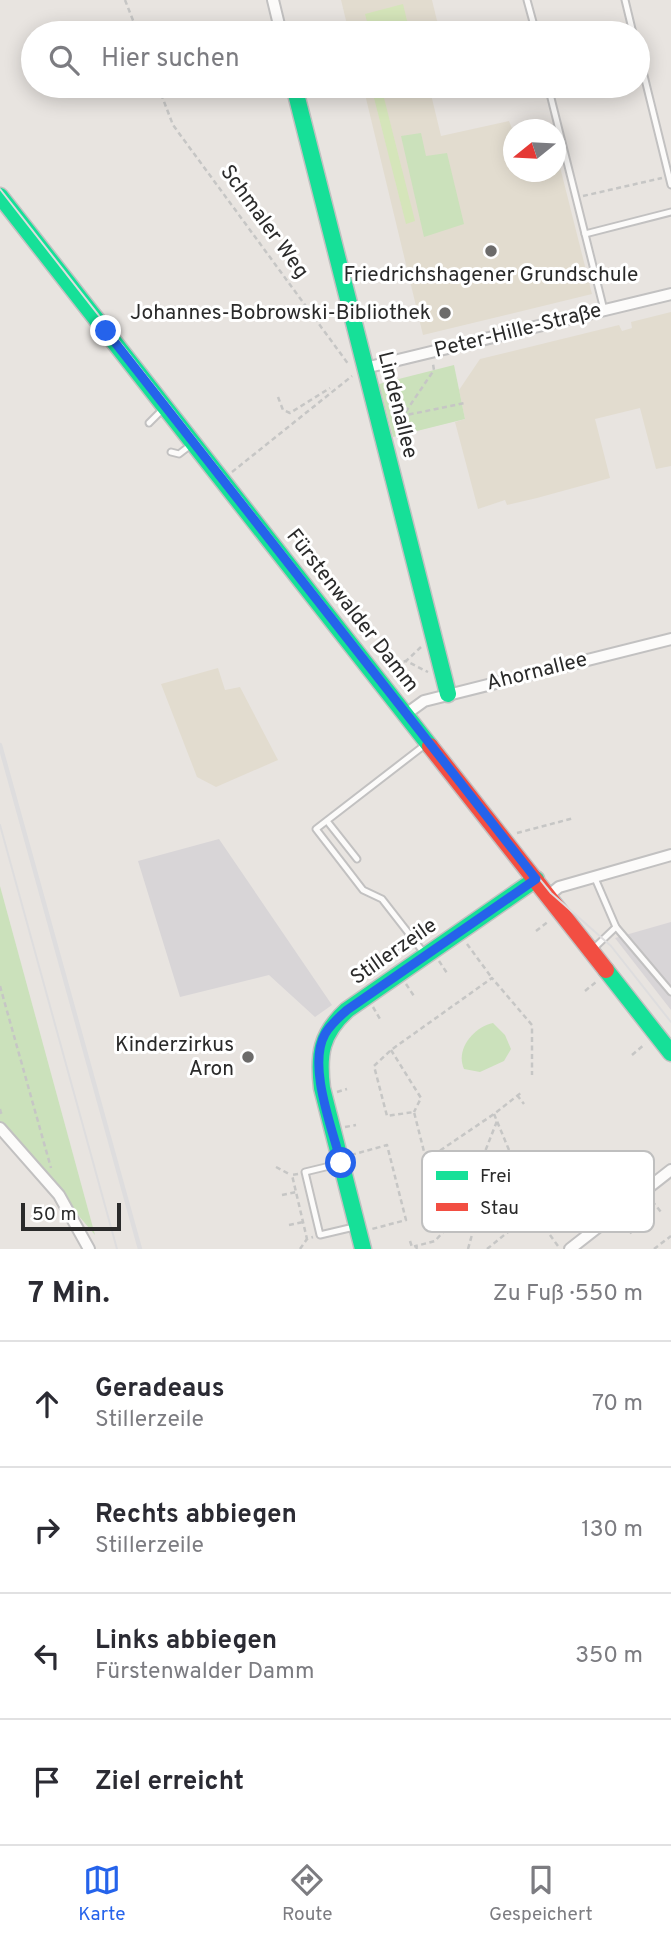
<!DOCTYPE html>
<html lang="de">
<meta charset="utf-8">
<style>
body{margin:0;font-family:Overpass,sans-serif;background:#f7f7f7;color:#2b2b33}
.compass{position:absolute;left:503px;top:119px;width:63px;height:63px;border-radius:50%;background:#fff;box-shadow:0 4px 18px #0003;rotate:252deg}
.scale{position:absolute;left:21px;bottom:18px;width:100px;box-sizing:border-box;padding-left:7px;border:4px solid #2a2a2a;border-top:0;font-size:19px;line-height:24px;white-space:nowrap;color:#2a2a2a;-webkit-text-stroke:5px #fff;paint-order:stroke}
.stop{position:absolute;width:21px;height:21px;margin:-16px;border:5px solid #2563eb;border-radius:50%;background:#fff}
.stop.end{background:#2563eb;border-color:#fff;box-shadow:0 2px 7px #0008}
.list{margin:0;padding:0;list-style:none}
h2{display:flex;justify-content:space-between;align-items:center;height:91px;margin:0;padding:0 28px;font-size:30px}
h2 small{font-size:23px;font-weight:400;color:#7c7c81}
.list li{display:grid;grid-template-columns:46px 1fr auto;gap:21px;align-items:center;box-sizing:border-box;height:126px;padding:0 28px;border-top:2px solid #e1e1e2}
.list b{display:block;font-size:26px;white-space:nowrap}
.list p{margin:0;font-size:23px;white-space:nowrap;color:#7c7c81}
.list em{font-size:23px;font-style:normal;color:#7c7c81}
.icon{flex:none;width:38px;height:38px;fill:none;stroke:currentColor;stroke-width:2;stroke-linecap:round;stroke-linejoin:round}
.map{position:relative;flex:none;width:671px;height:1249px;overflow:hidden}
.search{position:absolute;background:#fff;box-shadow:0 4px 18px #0003;left:21px;right:21px;top:21px;height:77px;display:flex;align-items:center;gap:18px;box-sizing:border-box;padding:0 24px;border-radius:38px;color:#7c7c81;font-size:26px}
.sheet{height:595px;background:#fff}
nav{display:flex;justify-content:space-around;align-items:center;box-sizing:border-box;height:98px;border-top:2px solid #e1e1e2;background:#fff;font-size:19px;color:#7c7c81}
nav a{display:grid;justify-items:center;gap:4px}
nav .on{color:#2563eb}
.map>svg:first-child{display:block}
.industrial{fill:#d8d5d7}
.education{fill:#e2dccf}
.green{fill:#cbe1bb}
.pitch{fill:#d5e5ba}
.lines{fill:none;stroke-linecap:round;stroke-linejoin:round}
.lane-casing{stroke:#c2c1c1;stroke-width:9}
.street-casing{stroke:#c2c1c1;stroke-width:14}
.fast-casing{stroke:#c2c1c1;stroke-width:19}
.jam-casing{stroke:#c2c1c1;stroke-width:19}
.path{stroke:#c6c6c5;stroke-width:2.5;stroke-dasharray:5 3.5;stroke-linecap:butt}
.lane{stroke:#fcfbfa;stroke-width:5}
.street{stroke:#fcfbfa;stroke-width:10}
.fast{stroke:#16e098;stroke-width:16}
.jam{stroke:#f24e42;stroke-width:16}
.tram{stroke:#deddde;stroke-width:2}
.rail{stroke:#deddde;stroke-width:4.5}
.route{stroke:#2563eb;stroke-width:9}
.poi-dot{fill:#6c6b6a;stroke:#fff;stroke-width:2.5}
.labels{text-anchor:middle;dominant-baseline:central;stroke-width:6;stroke-linejoin:round;paint-order:stroke}
.street-label{font-size:21px;fill:#2a2a2a;stroke:#fff}
.poi-label{font-size:21px;fill:#2a2a2a;stroke:#fff;text-anchor:end}
.key{fill:#fff;stroke:#bfbfbf;stroke-width:2}
.key-label{font-size:19px;fill:#2a2a2a}
</style>
<div class="map">
<svg width="671" height="1249" viewBox="0 0 671 1249">
<rect width="100%" height="100%" fill="#e8e4e0"/>
<g class="industrial">
<path d="M219,839L332,1005L315,1017L269,975L180,997L138,861Z"/>
<path d="M671,922V1010L615,938Z"/>
</g>
<g class="education">
<path d="M341,0H432L440,33H349Z"/>
<path d="M363,86H429L441,136L509,121L513,131L514,172H556V151L592,294L423,335Z"/>
<path d="M671,312V466L656,469L640,408L595,419L610,478L537,498L507,505L505,500L478,509L455,422L465,419L459,390L480,359L619,325L622,331L632,328L631,322Z"/>
<path d="M218,668L225,690L240,687L278,760L216,787L197,777L161,684Z"/>
</g>
<g class="green">
<path d="M421,133L426,156L447,153L464,224L424,237L401,136Z"/>
<path d="M454,365L465,419L393,437L379,384Z"/>
<path d="M0,886L95,1235L0,1123Z"/>
<path d="M493,1023L505,1035L511,1049L504,1061L480,1072L464,1069C455,1049 474,1027 493,1023Z"/>
</g>
<g class="pitch">
<path d="M403,4L410,33H370L365,14Z"/>
<path d="M371,86H381L415,221L406,224Z"/>
</g>
<g class="lines">
<g class="lane-casing">
<g id="lane">
<path d="M527,0L536,33"/>
<path d="M625,0L633,33"/>
<path d="M638,51L671,185"/>
<path d="M548,86L604,310"/>
<path d="M585,234L671,212"/>
<path d="M149,423L163,409"/>
<path d="M171,452L179,454L192,444"/>
<path d="M327,821L357,859"/>
<path d="M616,927L671,992"/>
<path d="M593,949L616,927L594,876"/>
<path d="M424,953L382,899L363,890L316,829L426,744"/>
<path d="M382,957L411,937"/>
<path d="M338,1164L305,1172L320,1235L354,1227"/>
</g>
</g>
<g class="street-casing">
<g id="street">
<path d="M273,0L281,33"/>
<path d="M365,368L671,294"/>
<path d="M406,714L424,701L671,639"/>
<path d="M548,896L559,887L671,855"/>
<path d="M0,1128L59,1195L89,1249"/>
<path d="M570,1249L671,1170"/>
</g>
</g>
<g class="fast-casing">
<g id="fast">
<path d="M294,86L448,694"/>
<path d="M0,196L430,746"/>
<path d="M606,970L671,1053"/>
<path d="M363,1249L322,1088C318,1054 321,1034 347,1010L536,879"/>
</g>
</g>
<g class="jam-casing">
<path id="jam" d="M430,746L606,970"/>
</g>
<g class="path">
<path d="M125,0L138,33"/>
<path d="M158,86L173,125L349,365"/>
<path d="M583,196L662,178"/>
<path d="M278,397L283,410L290,413L330,388"/>
<path d="M392,418L465,403"/>
<path d="M396,426L434,370L433,364"/>
<path d="M232,472L352,376"/>
<path d="M421,647L406,661L428,672"/>
<path d="M387,665L406,661"/>
<path d="M517,833L574,818"/>
<path d="M536,931L549,921"/>
<path d="M467,944L492,978"/>
<path d="M439,961L447,973"/>
<path d="M406,984L414,996"/>
<path d="M0,986L51,1168"/>
<path d="M585,991L596,982"/>
<path d="M373,1007L380,1019"/>
<path d="M391,1050L421,1098L414,1112"/>
<path d="M632,1055L645,1044"/>
<path d="M337,1092L347,1089"/>
<path d="M517,1095L524,1104"/>
<path d="M0,1109L2,1117"/>
<path d="M494,1114L534,1210"/>
<path d="M345,1127L356,1125"/>
<path d="M351,1155L387,1145L406,1220L372,1229"/>
<path d="M426,1160L494,1114L522,1092"/>
<path d="M276,1167L291,1175"/>
<path d="M298,1174L292,1175L307,1239L313,1237"/>
<path d="M611,1190L618,1199"/>
<path d="M282,1195L296,1192"/>
<path d="M652,1201L661,1212"/>
<path d="M581,1210L588,1218"/>
<path d="M623,1223L632,1234"/>
<path d="M289,1225L303,1222"/>
<path d="M550,1235L558,1246"/>
<path d="M410,1241L412,1247L416,1246"/>
<path d="M300,1249L307,1239"/>
<path d="M417,1249L416,1246L435,1241L444,1231L414,1112L387,1116L374,1066L391,1050L492,978L532,1025V1075"/>
<path d="M468,1249L478,1213L477,1172L497,1121"/>
<path d="M487,1249L604,1154"/>
<path d="M654,1249L671,1236"/>
</g>
<use href="#lane" class="lane"/>
<use href="#street" class="street"/>
<use href="#fast" class="fast"/>
<use href="#jam" class="jam"/>
<g class="tram">
<path d="M0,189L534,872L551,893L611,946L671,1022"/>
<path d="M0,825L117,1249"/>
</g>
<path class="rail" d="M0,745L140,1249"/>
</g>
<g class="lines">
<path class="route" d="M106,331L536,879L347,1010C339,1017 330,1025 325,1034C307,1066 333,1130 341,1163"/>
</g>
<g class="poi-dot">
<circle cx="491" cy="251" r="7"/>
<circle cx="445" cy="313" r="7"/>
<circle cx="248" cy="1057" r="7"/>
</g>
<g class="labels">
<g class="street-label">
<text transform="translate(264 222) rotate(54)">Schmaler Weg</text>
<text transform="translate(518 331) rotate(-14)">Peter-Hille-Straße</text>
<text transform="translate(397 405) rotate(76)">Lindenallee</text>
<text transform="translate(352 611) rotate(52)">Fürstenwalder Damm</text>
<text transform="translate(537 672) rotate(-14)">Ahornallee</text>
<text transform="translate(394 952) rotate(-35)">Stillerzeile</text>
</g>
<g class="poi-label">
<text x="491" y="275" text-anchor="middle">Friedrichshagener Grundschule</text>
<text x="431" y="313">Johannes-Bobrowski-Bibliothek</text>
<text x="234" y="1045">Kinderzirkus<tspan x="234" dy="24">Aron</tspan></text>
</g>
</g>
<rect x="422" y="1151" width="232" height="81" rx="10" class="key"/>
<rect x="436" y="1171" width="32" height="9" fill="#16e098"/>
<rect x="436" y="1203" width="32" height="8" fill="#f24e42"/>
<g class="key-label">
<text x="480" y="1182">Frei</text>
<text x="480" y="1214">Stau</text>
</g>
</svg>
<svg class="compass" viewBox="-18 -18 36 36"><path d="M0-13l5 13h-10z" fill="#e53935"/><path d="M0 13l5-13h-10z" fill="#7c7c81"/></svg>
<div class="scale">50 m</div>
<div class="stop" style="left:341px;top:1163px"></div>
<div class="stop end" style="left:106px;top:331px"></div>
<div class="search"><svg class="icon" aria-label="search" viewBox="0 0 24 24"><circle cx="10" cy="10" r="6"/><path d="M15 15l6 6"/></svg>Hier suchen</div>
</div>
<section class="sheet">
<h2>7 Min.<small>Zu Fuß · 550 m</small></h2>
<ul class="list">
<li><svg class="icon" aria-label="ahead" viewBox="0 0 24 24"><path d="M12 20V5M6 11l6-6 6 6"/></svg><div><b>Geradeaus</b><p>Stillerzeile</p></div><em>70 m</em></li>
<li><svg class="icon" aria-label="right" viewBox="0 0 24 24"><path d="M7 20v-9h11M14 6l5 5-5 5"/></svg><div><b>Rechts abbiegen</b><p>Stillerzeile</p></div><em>130 m</em></li>
<li><svg class="icon" aria-label="left" viewBox="0 0 24 24"><path d="M17 20v-9H6M10 6l-5 5 5 5"/></svg><div><b>Links abbiegen</b><p>Fürstenwalder Damm</p></div><em>350 m</em></li>
<li><svg class="icon" aria-label="arrive" viewBox="0 0 24 24"><path d="M6 21V4h12l-3 4 3 4H6"/></svg><div><b>Ziel erreicht</b></div></li>
</ul>
</section>
<nav>
<a class="on"><svg class="icon" aria-label="map" viewBox="0 0 24 24"><path d="M3 6l6-2 6 2 6-2v14l-6 2-6-2-6 2zM9 4v14M15 6v14"/></svg>Karte</a>
<a><svg class="icon" aria-label="directions" viewBox="0 0 24 24"><path d="M12 3l9 9-9 9-9-9zM9 14v-3h6M13 9l2 2-2 2"/></svg>Route</a>
<a><svg class="icon" aria-label="saved" viewBox="0 0 24 24"><path d="M7 4h10v16l-5-4-5 4z"/></svg>Gespeichert</a>
</nav>
